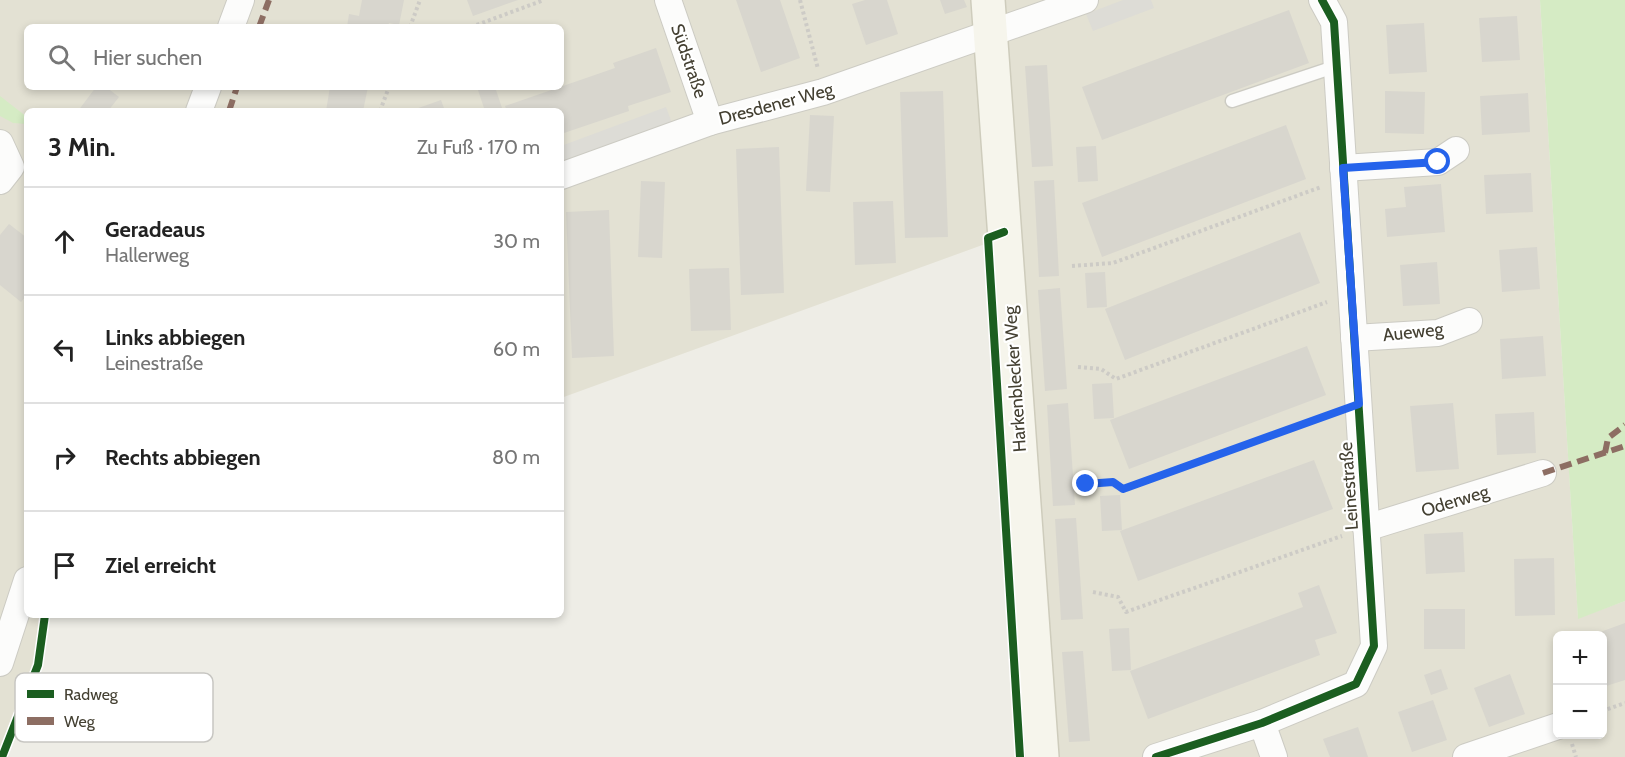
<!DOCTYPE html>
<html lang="de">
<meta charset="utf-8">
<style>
body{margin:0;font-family:Cabin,sans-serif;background:#f2f2f2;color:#222}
.controls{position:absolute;right:18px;bottom:18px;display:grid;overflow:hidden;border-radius:9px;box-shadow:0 3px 9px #0003}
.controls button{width:54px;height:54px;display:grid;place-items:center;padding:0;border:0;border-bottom:2px solid #e0e0e0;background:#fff;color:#222;font:30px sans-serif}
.stop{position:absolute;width:18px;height:18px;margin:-14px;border:4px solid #2563eb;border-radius:50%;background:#fff}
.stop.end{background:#2563eb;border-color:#fff;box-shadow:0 2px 6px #0008}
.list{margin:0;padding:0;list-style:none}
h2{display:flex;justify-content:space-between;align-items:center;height:78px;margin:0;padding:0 24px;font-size:26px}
h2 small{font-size:20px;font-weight:400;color:#767676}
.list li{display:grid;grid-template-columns:39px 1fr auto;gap:18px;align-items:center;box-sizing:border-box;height:108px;padding:0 24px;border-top:2px solid #e0e0e0}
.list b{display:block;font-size:22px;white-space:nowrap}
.list p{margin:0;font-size:20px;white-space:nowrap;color:#767676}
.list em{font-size:20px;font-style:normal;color:#767676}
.icon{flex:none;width:33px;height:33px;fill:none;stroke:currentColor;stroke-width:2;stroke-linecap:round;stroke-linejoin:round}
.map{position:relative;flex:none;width:1625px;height:757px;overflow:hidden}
.search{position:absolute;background:#fff;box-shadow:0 3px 9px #0003;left:24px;top:24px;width:540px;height:66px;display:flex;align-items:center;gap:15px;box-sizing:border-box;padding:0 21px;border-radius:9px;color:#767676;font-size:22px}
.panel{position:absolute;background:#fff;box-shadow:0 3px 9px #0003;left:24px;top:108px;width:540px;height:510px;border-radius:9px}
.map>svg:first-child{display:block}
.residential{fill:#e3e1d3;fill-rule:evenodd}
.green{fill:#d5ebc4}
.parking{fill:#dddcd6}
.building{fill:#d8d6ce}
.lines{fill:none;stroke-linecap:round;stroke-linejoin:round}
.lane-casing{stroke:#cccbc3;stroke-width:15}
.street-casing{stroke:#cccbc3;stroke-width:28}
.secondary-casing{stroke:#ceccbc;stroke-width:36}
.path{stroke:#cdcbc6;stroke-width:4;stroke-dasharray:3 3;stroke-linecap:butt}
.lane{stroke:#fcfcfb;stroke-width:12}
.street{stroke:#fcfcfb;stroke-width:26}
.secondary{stroke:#f6f5ec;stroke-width:33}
.quiet{stroke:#8d6e63;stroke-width:6;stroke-dasharray:12 6;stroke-linecap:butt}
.cycleway-casing{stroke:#fff;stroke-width:11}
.cycleway{stroke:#1b5e20;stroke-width:8}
.route{stroke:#2563eb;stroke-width:8}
.labels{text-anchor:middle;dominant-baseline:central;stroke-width:4.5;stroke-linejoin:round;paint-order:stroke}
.street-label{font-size:18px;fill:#444032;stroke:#fff}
.key{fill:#fff;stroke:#c7c6c2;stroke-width:1.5}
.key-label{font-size:16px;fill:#444032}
</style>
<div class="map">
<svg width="1625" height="757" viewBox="0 0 1625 757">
<rect width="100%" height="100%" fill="#eeede6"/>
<path class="residential" d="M0,0H1540L1578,618L1625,601V757H1052L1021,231L561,398V111H27V615H51L4,757H0ZM27,27H561V87H27ZM1558,636H1602V734H1558Z"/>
<g class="green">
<path d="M1540,0H1625V601L1578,619Z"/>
<path d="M0,96L27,117V124L13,123L0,116Z"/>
</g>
<g class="parking">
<path d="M1123,0H1151L1154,8L1093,31L1086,14Z"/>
<path d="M666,107L673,126L561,166V146Z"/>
</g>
<g class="building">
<path d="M362,0H404L399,25L389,23L388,27H347L349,14L359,16Z"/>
<path d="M467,0H518L473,16Z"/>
<path d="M736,0H780L800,58L761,72Z"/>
<path d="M865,0H887L898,34L866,45L852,4Z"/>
<path d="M940,0H964L967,7L945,14Z"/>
<path d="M1289,10L1309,63L1102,140L1082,87Z"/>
<path d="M1517,16L1520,60L1482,62L1479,18Z"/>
<path d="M1424,23L1427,72L1389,74L1386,25Z"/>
<path d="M656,48L671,92L628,106L629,111L561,134V111H507L505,106L615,68L613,63Z"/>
<path d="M1047,65L1053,166L1032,167L1025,66Z"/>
<path d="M96,87H106L119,97L108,111H78Z"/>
<path d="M330,87H368L363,111H326Z"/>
<path d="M477,87H495L503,111H485Z"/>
<path d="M943,91L948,237L905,238L900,92Z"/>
<path d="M1385,91L1425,92L1424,134L1385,133Z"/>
<path d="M1528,93L1530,132L1482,135L1480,96Z"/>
<path d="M441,100L445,111H410Z"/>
<path d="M810,115L834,116L830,192L806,191Z"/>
<path d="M1286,125L1306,179L1102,257L1082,203Z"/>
<path d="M1096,146L1098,181L1078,182L1076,147Z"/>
<path d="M779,147L784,293L741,295L736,149Z"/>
<path d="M1531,173L1533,212L1486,214L1484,175Z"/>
<path d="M1054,180L1059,276L1039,277L1034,181Z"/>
<path d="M641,181L665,182L662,258L638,257Z"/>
<path d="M1441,184L1445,232L1387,237L1385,209L1406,207L1404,187Z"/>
<path d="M893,201L896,263L855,265L853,202Z"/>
<path d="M609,210L614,356L572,358L566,212Z"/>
<path d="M9,224L27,238V295L21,302L0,285V235Z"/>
<path d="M1300,232L1320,283L1125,360L1105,309Z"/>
<path d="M1537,247L1540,289L1502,292L1499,250Z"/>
<path d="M1437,262L1440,304L1403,306L1400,265Z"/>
<path d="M729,268L731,330L691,331L689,269Z"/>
<path d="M1105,272L1107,307L1087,308L1085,273Z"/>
<path d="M1060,288L1067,389L1045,391L1038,290Z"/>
<path d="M1543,336L1546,376L1502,379L1500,339Z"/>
<path d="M1307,346L1326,395L1129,469L1110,420Z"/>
<path d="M1112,383L1114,418L1094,419L1092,384Z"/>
<path d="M1068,403L1075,505L1053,506L1047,405Z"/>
<path d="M1453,403L1459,469L1416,472L1410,406Z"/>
<path d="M1534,412L1536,453L1497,455L1495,414Z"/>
<path d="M1314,460L1333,509L1138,581L1120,531Z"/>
<path d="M1120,495L1122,530L1102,531L1100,496Z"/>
<path d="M1076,518L1083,619L1061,620L1055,519Z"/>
<path d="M1463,532L1465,572L1426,574L1424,534Z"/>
<path d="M1554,558L1555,615L1515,616L1514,559Z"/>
<path d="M1319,585L1337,633L1315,640L1320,655L1148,719L1130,671L1303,607L1298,593Z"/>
<rect x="1424" y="609" width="41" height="40"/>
<path d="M1625,623V680L1603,687L1602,636L1592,635Z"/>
<path d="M1129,628L1131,670L1112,671L1109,629Z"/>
<path d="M1083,651L1090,741L1069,742L1062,652Z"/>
<path d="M1441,669L1448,689L1431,695L1424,675Z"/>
<path d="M1510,674L1525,714L1489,727L1474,688Z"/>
<path d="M1433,700L1447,740L1412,752L1398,712Z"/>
<path d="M1358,727L1368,757H1330L1323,739Z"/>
</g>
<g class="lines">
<g class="lane-casing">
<path id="lane" d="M1232,101L1337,66"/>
</g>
<g class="street-casing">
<g id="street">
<path d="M668,0L710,122"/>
<path d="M231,27L241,0"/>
<path d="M199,111L208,87"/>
<path d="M0,143L11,167L0,181"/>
<path d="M1343,168L1438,162L1456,150"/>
<path d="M561,176L710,122L823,92L1085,0"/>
<path d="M1354,338L1438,333L1469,321"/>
<path d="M1366,528L1543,473"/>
<path d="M0,663L27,580"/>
<path d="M1262,723L1274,757"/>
<path d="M1156,757L1262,723L1356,684L1374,646L1334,22L1322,0"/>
<path d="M1466,757L1558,726"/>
</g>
</g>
<g class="secondary-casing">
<path id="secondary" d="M988,0L1042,757"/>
</g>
<g class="path">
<path d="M800,0L818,69"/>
<path d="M410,27L420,0"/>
<path d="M471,27L544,0"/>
<path d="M380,111L389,87"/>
<path d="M1072,266L1113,263L1321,187"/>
<path d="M1078,367L1101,369L1116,379L1327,302"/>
<path d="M1086,485L1113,482L1123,489L1334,413"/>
<path d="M1093,592L1118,597L1126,612L1342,536"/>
<path d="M1602,711L1625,703"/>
<path d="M1572,744L1576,757"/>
</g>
<use href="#lane" class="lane"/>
<use href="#street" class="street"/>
<use href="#secondary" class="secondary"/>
<g class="quiet">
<path d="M259,27L269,0"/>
<path d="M229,111L237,87"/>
<path d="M1605,453L1608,438L1625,425"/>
<path d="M1543,473L1625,446"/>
</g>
<g class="cycleway-casing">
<g id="cycleway">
<path d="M1004,232L988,238L1020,757"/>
<path d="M2,757L38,665L45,615"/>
<path d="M1156,757L1262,723L1356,684L1374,646L1334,22L1322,0"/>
</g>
</g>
<use href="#cycleway" class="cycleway"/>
</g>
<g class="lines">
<path class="route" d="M1086,484L1113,482L1123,489L1359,404L1343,168L1438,162"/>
</g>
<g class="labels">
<g class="street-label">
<text transform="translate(689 61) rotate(71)">Südstraße</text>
<text transform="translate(776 104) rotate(-15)">Dresdener Weg</text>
<text transform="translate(1413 332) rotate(-6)">Aueweg</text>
<text transform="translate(1015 379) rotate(-94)">Harkenblecker Weg</text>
<text transform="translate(1349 486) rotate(-94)">Leinestraße</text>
<text transform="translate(1455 501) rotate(-17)">Oderweg</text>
</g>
</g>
<rect x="15" y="673" width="198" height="69" rx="9" class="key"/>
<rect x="27" y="690" width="27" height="8" fill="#1b5e20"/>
<rect x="27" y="717" width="27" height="8" fill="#8d6e63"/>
<g class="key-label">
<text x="64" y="700">Radweg</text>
<text x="64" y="727">Weg</text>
</g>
</svg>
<div class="controls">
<button>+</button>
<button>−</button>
</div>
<div class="stop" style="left:1438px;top:162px"></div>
<div class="stop end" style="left:1086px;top:484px"></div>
<div class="search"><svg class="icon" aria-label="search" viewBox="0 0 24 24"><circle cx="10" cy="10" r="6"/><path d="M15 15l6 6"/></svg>Hier suchen</div>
<section class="panel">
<h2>3 Min.<small>Zu Fuß · 170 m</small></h2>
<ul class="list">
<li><svg class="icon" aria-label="ahead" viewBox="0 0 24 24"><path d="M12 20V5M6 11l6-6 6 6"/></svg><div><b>Geradeaus</b><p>Hallerweg</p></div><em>30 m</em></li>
<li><svg class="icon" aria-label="left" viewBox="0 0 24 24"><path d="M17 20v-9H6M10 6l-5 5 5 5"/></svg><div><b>Links abbiegen</b><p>Leinestraße</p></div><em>60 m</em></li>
<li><svg class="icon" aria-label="right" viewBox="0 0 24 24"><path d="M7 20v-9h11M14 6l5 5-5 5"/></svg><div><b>Rechts abbiegen</b></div><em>80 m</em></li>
<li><svg class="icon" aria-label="arrive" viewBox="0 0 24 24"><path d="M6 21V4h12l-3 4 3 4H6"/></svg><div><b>Ziel erreicht</b></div></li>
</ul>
</section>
</div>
